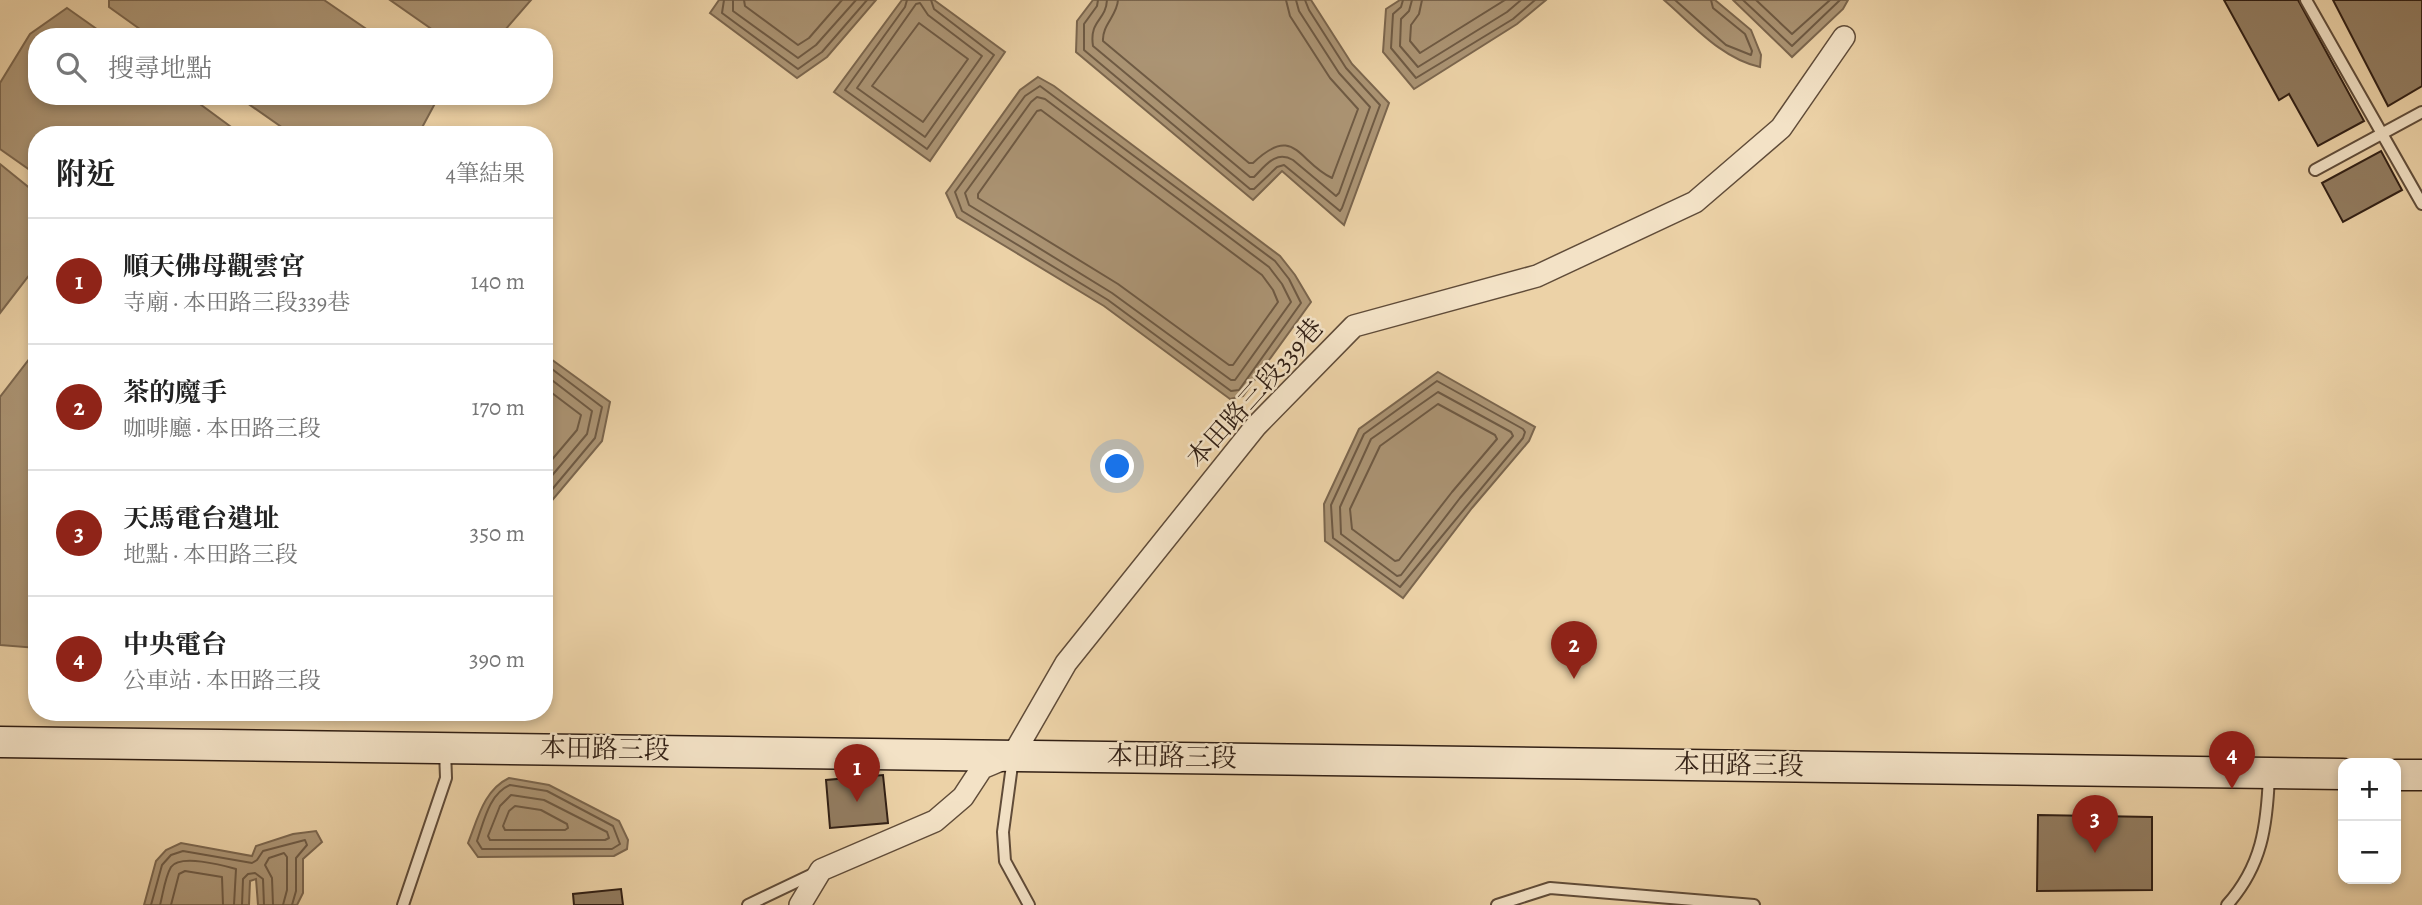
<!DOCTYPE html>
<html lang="zh-TW">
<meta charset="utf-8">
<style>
body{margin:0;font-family:Alegreya,"Noto Serif TC",serif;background:#f2f2f2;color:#222}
.controls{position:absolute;right:21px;bottom:21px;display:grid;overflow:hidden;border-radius:14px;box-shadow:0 4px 10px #0003}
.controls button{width:63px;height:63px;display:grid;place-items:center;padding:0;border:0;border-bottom:2px solid #e0e0e0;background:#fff;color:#222;font:35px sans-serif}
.you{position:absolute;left:1118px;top:467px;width:24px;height:24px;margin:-18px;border:5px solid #fff;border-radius:50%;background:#1a73e8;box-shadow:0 0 0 10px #1a73e833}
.badge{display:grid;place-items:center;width:46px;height:46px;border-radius:50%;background:#8f2418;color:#fff;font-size:23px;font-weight:700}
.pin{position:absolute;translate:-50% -58px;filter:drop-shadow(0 2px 4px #0008)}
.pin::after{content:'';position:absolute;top:37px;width:24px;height:21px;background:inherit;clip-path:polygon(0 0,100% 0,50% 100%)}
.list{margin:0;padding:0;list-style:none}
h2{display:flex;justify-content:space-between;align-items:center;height:91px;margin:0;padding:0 28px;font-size:30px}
h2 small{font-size:23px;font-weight:400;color:#767676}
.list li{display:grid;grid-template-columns:46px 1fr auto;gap:21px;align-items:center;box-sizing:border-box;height:126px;padding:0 28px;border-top:2px solid #e0e0e0}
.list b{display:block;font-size:26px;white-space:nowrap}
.list p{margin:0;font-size:23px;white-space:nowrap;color:#767676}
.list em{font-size:23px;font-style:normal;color:#767676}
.icon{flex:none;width:38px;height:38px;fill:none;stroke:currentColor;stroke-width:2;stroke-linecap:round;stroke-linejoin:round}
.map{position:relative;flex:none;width:2422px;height:905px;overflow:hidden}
.search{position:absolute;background:#fff;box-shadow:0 4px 10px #0003;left:28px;top:28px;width:525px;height:77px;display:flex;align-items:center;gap:18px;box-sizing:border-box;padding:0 24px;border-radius:28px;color:#767676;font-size:26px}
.panel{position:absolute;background:#fff;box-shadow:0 4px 10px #0003;left:28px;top:126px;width:525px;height:595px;border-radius:28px}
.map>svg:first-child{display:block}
.water{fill:#ac9575;stroke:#7b664e;stroke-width:2}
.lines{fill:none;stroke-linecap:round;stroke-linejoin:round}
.shore{stroke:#6e5a44;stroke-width:2}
.building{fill:#927c60;stroke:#311f14;stroke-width:2}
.lane-casing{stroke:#604c39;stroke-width:14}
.street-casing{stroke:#604c39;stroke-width:24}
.secondary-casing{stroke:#311f14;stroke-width:33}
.lane{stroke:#f3e2c6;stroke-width:10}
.street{stroke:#f3e2c6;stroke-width:21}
.secondary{stroke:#f3e2c6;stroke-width:30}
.labels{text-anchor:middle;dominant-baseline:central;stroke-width:5;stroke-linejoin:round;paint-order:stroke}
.street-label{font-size:26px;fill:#311f14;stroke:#f3e2c6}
</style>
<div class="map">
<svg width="2422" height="905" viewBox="0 0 2422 905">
<rect width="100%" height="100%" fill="#ecd2a7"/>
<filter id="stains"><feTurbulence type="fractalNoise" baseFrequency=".00286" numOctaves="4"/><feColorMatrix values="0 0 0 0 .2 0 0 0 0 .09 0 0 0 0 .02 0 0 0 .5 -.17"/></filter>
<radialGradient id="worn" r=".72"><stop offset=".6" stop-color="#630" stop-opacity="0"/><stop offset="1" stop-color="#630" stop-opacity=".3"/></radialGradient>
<g class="water">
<path d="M109,0H324L378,37H151L109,7Z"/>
<path d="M390,0H531L499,37H443Z"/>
<path d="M719,0H876L827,57L797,78L710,13Z"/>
<path d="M902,0H934L1005,52L930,161L834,92Z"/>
<path d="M1093,0H1311L1352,64L1389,103L1344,225L1282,171L1253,200L1076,52L1077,21Z"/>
<path d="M1400,0H1546L1517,24L1414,89L1383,52L1386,9Z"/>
<path d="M1664,0H1715L1751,30L1761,55L1760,67C1722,59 1693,25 1664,0Z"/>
<path d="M1733,0H1848L1843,9L1792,57Z"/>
<path d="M67,8L108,37H37V96H189L242,135H37V175L0,149V83L30,34Z"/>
<path d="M1038,77L1054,86L1280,256L1295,275L1311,302L1243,396L1230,399L1104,306L957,217L946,193L1020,90Z"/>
<path d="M237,96H439L418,135H293Z"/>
<path d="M0,164L37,194V265L0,313Z"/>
<path d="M37,349V648L0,645V397Z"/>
<path d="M544,354L610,402L602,441L544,510Z"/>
<path d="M1438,372L1535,427L1529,441L1472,508L1403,598L1325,541L1324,504L1359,429Z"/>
<path d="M509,778L549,785L619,821L628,840L627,849L614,856L478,857L468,843C478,818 484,790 509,778Z"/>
<path d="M316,831L322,842L303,859V893L297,905H258L256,879L250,881L249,905H144L156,861L166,850L181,843L252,856L256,846L293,834Z"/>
</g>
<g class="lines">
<g class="shore">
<path d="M724,0L722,13L798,69L822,52L867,0"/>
<path d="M733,0V11L798,58L816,45L856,0"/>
<path d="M744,0L745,6L798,45L809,38L842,0"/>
<path d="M907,0L905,7L845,90L927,149L994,55L934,9L931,0"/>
<path d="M1098,0L1097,6L1084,24V50L1250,189H1254L1277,167L1284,165L1340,211L1342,208L1380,105L1346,68L1309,10L1305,0"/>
<path d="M1107,0C1106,21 1089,20 1093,46L1250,177H1254C1266,165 1276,150 1293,160L1336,196L1339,193L1370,107L1339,73L1299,11L1296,0"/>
<path d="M1118,0C1117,16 1102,25 1103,41L1249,163H1253C1295,123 1298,162 1332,178L1358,109L1330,78L1290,16L1286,0"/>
<path d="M1403,0L1401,7L1393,14L1391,48L1416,78L1513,19L1535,0"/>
<path d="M1412,0L1409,11L1401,19L1400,46L1418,67L1507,12L1521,0"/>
<path d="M1422,0L1419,14L1411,25L1410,41L1420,53L1505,0"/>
<path d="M1675,0L1726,45L1751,55L1752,51L1745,34L1713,8L1711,0"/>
<path d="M1743,0L1792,46L1840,0"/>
<path d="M1756,0L1792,34L1830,0"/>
<path d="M920,3L928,15L982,56L925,137L857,88L916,4Z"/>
<path d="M919,23L968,59L923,122L872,86Z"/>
<path d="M1040,86L1275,261L1289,279L1301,303L1239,390L1231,391L1108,300L962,211L955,192L1025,96Z"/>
<path d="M1037,97L1045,99L1269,267L1282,284L1291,302L1235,380H1231L1112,293L969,205L965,193L1031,102Z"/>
<path d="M1041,110L1262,275L1273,290L1278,302L1233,365H1229L1118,284L978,198V194L1037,111Z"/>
<path d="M544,363L602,407L595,438L544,499"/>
<path d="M544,374L592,411L587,434L544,485"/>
<path d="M1437,381L1523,429L1525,432L1523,438L1400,587L1333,538L1331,505L1364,434Z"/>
<path d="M544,387L581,415L577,430L544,469"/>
<path d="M1438,392L1511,432L1513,436L1460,498L1401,575L1397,576L1341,534L1340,507L1371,439Z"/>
<path d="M1438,404L1495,435L1497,439L1452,492L1399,560L1395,561L1352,529L1350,509L1380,446Z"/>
<path d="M510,785L547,791L613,826L620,844L612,849H482L477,841C484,821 489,794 510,785Z"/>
<path d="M511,795L544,800L607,832L609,838L605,840H490L488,836L500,806Z"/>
<path d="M515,806L541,810L567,824L568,828L565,830H505L503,826L509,811Z"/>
<path d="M151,905L162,865L171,855L183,851L252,863L257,860L263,851L305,840L307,845L296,858V891L292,905"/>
<path d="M160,905C163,894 165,877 171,867C180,854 222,865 236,869L234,905"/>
<path d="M171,905L179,874L185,871L222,877L223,905"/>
<path d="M242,905L243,879L248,874L255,873L263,879L264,905"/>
<path d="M273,905L272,878L265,865L269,858L284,853L287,857V890L283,905"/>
</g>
</g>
<g class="building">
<path d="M2224,0H2298L2364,121L2318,146L2289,94L2279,100Z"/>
<path d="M2333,0H2422V86L2388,106Z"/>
<path d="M2381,151L2402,190L2343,222L2322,183Z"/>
<path d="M883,775L888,823L830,828L826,780Z"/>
<path d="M2038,815L2152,817V890L2037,891Z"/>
<path d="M621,889L623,905H574L573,894Z"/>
</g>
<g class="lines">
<g class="lane-casing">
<g id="lane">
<path d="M2306,0L2422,204"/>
<path d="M2315,170L2422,112"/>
<path d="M1013,758L1003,832L1005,861L1029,905"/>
<path d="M403,905L446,778L445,750"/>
<path d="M748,905L815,873"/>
<path d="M1497,905L1550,888L1754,905"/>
<path d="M2227,905C2262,866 2267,826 2269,775"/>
</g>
</g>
<g class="street-casing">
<path id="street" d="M800,905L821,870L935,821L963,797L982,768L1013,755L1066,663L1256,426L1354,326L1537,276L1695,202L1781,128L1844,37"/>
</g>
<g class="secondary-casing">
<g id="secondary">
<path d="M0,742L2343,774"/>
<path d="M2396,775H2422"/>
</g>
</g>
<use href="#lane" class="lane"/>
<use href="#street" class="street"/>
<use href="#secondary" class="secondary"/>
</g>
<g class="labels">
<g class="street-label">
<text transform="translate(1255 393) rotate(-48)">本田路三段339巷</text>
<text transform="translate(605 749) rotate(1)">本田路三段</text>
<text transform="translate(1172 757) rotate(1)">本田路三段</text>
<text transform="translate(1739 765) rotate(1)">本田路三段</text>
</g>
</g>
<rect width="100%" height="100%" filter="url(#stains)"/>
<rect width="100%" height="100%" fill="url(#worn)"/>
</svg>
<div class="controls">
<button>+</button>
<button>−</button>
</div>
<div class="you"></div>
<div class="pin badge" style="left:857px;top:802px">1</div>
<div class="pin badge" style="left:1574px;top:679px">2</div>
<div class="pin badge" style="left:2095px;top:853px">3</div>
<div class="pin badge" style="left:2232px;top:789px">4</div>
<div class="search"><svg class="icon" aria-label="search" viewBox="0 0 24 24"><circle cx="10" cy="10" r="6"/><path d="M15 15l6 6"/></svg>搜尋地點</div>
<section class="panel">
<h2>附近<small>4筆結果</small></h2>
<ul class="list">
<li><span class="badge">1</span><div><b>順天佛母觀雲宮</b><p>寺廟 · 本田路三段339巷</p></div><em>140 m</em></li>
<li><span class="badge">2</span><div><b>茶的魔手</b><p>咖啡廳 · 本田路三段</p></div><em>170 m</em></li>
<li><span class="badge">3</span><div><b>天馬電台遺址</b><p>地點 · 本田路三段</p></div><em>350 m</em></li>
<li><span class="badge">4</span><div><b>中央電台</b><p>公車站 · 本田路三段</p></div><em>390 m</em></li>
</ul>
</section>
</div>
